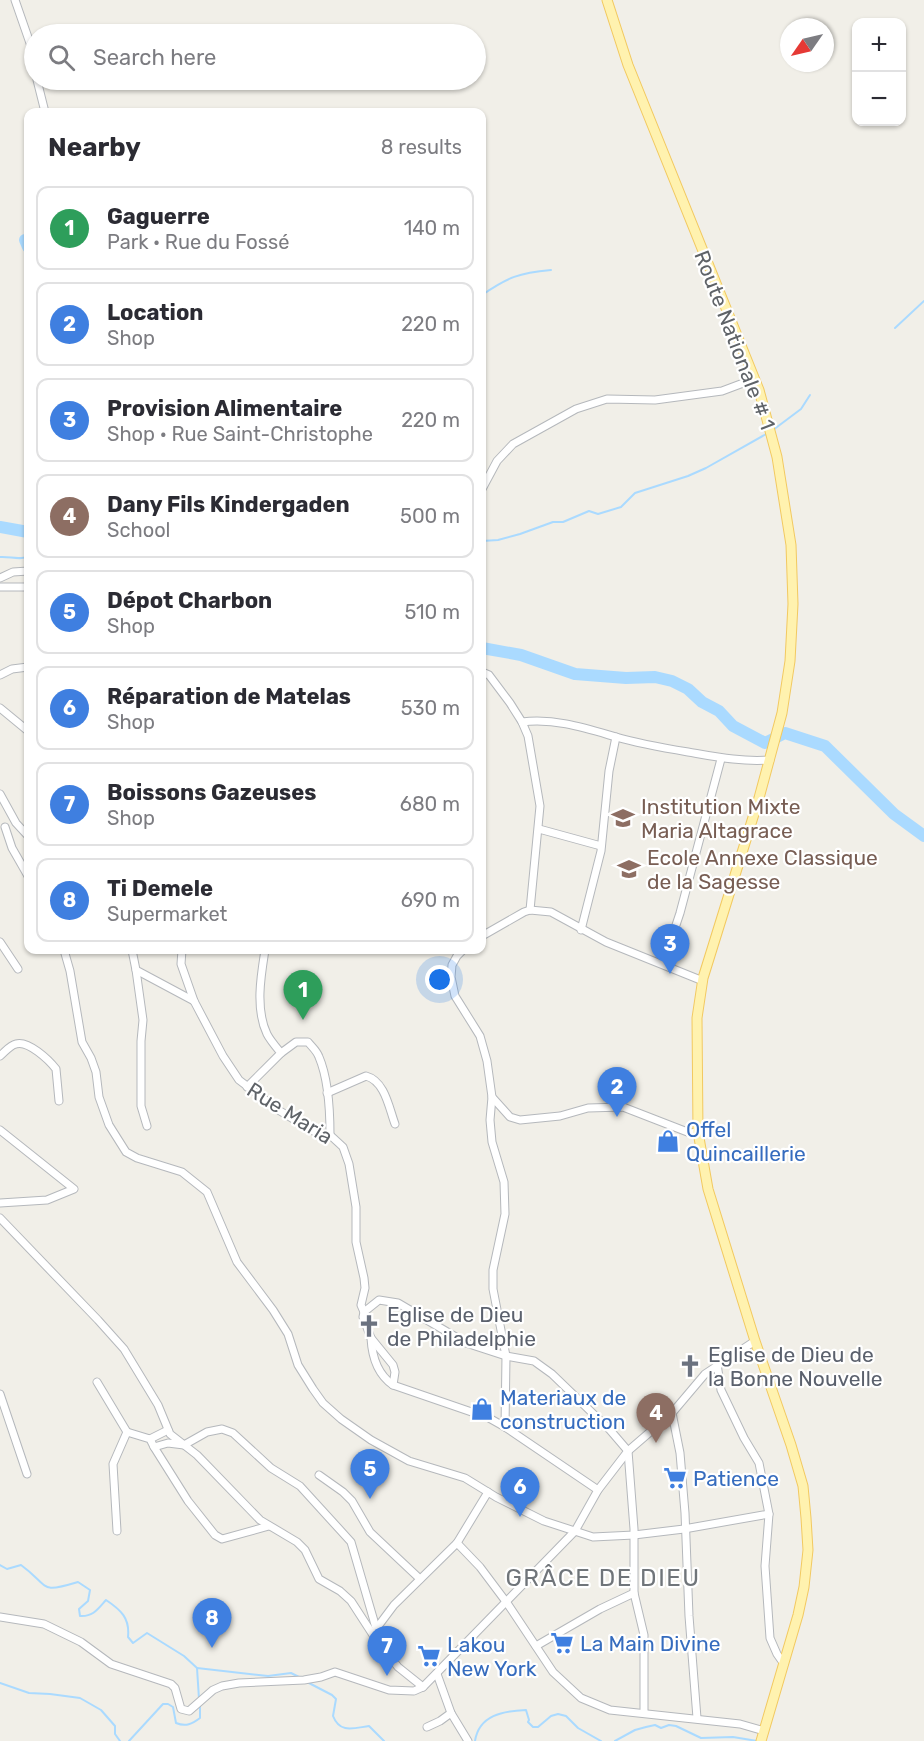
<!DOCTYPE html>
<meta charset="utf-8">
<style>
body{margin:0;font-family:Rubik,sans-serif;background:#f2f2f3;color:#2b2b33}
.controls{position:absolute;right:18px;top:18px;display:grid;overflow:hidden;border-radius:12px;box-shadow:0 2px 4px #0004}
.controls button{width:54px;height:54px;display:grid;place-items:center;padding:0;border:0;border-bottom:2px solid #e1e1e2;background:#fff;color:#2b2b33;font:30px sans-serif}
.compass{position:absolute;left:780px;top:18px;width:54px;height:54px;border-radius:50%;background:#fff;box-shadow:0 2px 4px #0004;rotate:236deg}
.you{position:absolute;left:440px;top:980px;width:21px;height:21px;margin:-15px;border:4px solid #fff;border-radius:50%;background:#1a73e8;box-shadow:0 0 0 9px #1a73e833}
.badge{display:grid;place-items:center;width:39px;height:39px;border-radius:50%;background:#ea4335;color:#fff;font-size:20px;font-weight:700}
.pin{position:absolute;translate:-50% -50px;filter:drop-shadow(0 2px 3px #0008)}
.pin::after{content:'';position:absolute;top:32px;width:21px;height:18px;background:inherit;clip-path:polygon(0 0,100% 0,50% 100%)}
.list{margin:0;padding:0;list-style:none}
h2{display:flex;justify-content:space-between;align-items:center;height:78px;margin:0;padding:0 24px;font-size:26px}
h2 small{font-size:20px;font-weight:400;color:#7c7c81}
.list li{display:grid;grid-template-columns:39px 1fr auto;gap:18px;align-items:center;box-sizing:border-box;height:84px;margin:0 12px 12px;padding:0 12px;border:2px solid #e1e1e2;border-radius:12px}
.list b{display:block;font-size:22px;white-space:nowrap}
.list p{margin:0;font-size:20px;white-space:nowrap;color:#7c7c81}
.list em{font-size:20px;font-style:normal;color:#7c7c81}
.icon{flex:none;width:33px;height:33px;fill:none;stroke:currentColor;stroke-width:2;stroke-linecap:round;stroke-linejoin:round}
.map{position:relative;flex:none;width:924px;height:1741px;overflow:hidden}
.search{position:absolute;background:#fff;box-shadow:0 2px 4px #0004;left:24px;top:24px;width:462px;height:66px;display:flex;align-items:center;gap:15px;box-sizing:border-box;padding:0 21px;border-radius:33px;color:#7c7c81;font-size:22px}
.panel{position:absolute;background:#fff;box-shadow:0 2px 4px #0004;left:24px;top:108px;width:462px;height:846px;border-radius:12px}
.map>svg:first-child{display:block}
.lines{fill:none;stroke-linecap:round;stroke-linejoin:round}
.stream{stroke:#aadaff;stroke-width:2}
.river{stroke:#aadaff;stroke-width:12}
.minor-casing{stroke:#b5b8bc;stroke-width:9}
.major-casing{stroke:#f2c960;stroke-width:11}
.minor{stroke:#fff;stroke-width:7}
.major{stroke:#fff2af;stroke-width:9}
.labels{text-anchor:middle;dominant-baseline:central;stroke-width:4.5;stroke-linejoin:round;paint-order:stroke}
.street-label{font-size:21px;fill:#5f6368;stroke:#fff}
.education-label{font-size:21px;fill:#785e54;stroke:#fff;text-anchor:start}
.shop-label{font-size:21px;fill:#366cbe;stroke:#fff;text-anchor:start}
.worship-label{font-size:21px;fill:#5b616d;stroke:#fff;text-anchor:start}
.quarter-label{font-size:24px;letter-spacing:1.5px;fill:#70757a;stroke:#fff}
</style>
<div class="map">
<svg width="924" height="1741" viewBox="0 0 924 1741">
<rect width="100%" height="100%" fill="#f1efe8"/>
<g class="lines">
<g class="stream">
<path d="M482,295C508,277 519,273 551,270"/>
<path d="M895,328L924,301"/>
<path d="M773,430L801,409L810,395"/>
<path d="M482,541L498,540L520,534L553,522H563L589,511L598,514L621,507L635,493L688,476L706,468L768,433"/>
<path d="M0,557C10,556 20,561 28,556"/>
<path d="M0,1565L7,1569L21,1565C51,1587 38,1594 78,1582L90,1590L88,1601L79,1609L80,1616C93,1617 98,1609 106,1600C121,1610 130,1618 128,1637L133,1643L147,1633L184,1656L197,1668"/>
<path d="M307,1682L332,1695L336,1699L333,1716C340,1734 354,1728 369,1726L384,1741"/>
<path d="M0,1683L29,1693L50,1694L80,1698L101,1710L115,1726V1734L120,1741"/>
<path d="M199,1699L197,1668L268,1676L291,1673L299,1677"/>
<path d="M129,1741L163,1704H168L173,1707L176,1723C186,1727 192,1724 200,1718V1705"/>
<path d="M475,1741C479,1715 503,1711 526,1710L529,1720L528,1722L533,1727H538L551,1716L558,1714L566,1716L578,1728L601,1741"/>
<path d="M615,1741L635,1730L646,1727L655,1725L661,1728L669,1725L676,1726L701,1738L733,1737L757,1741"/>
</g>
<g class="river">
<path d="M25,240L28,247"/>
<path d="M0,527L28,532"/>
<path d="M482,648L521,655L575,674L626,678L655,677L672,681L688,689L702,702L719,711L733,726L765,743L785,733L825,746L894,814L924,836"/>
</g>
<g class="minor-casing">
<g id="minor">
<path d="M15,0L31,46L34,64"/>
<path d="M37,80L45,112"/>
<path d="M482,489L497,461L513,444L576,409L607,399L655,400L722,391L754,379"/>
<path d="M0,578L13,572L28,571"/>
<path d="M0,587H28"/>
<path d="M482,672L489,675L510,703L522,722L528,736L540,806L530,910"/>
<path d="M0,675L12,669L28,667"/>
<path d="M0,708L28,731"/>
<path d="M522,722C555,718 585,728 616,737C640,744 664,748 688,752C717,757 741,762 770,760"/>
<path d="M0,794L16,823L28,836"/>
<path d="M5,827L12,848L28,876"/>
<path d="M539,829L601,846"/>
<path d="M581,930L601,851L609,771L616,737"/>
<path d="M482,936L524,912L530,910L551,912L606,942L703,981"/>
<path d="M0,942L18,969"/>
<path d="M64,950L70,971L82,1042L91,1058L96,1072L99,1097L109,1125L126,1152L137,1158L182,1172L207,1192L237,1262L273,1310L288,1334L298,1365L313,1389L323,1403L341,1419L371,1440L409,1461L465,1478L496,1497L544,1521L593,1537L634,1535L684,1529L769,1514"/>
<path d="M132,950L136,970L194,1001"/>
<path d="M182,950L181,964L194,1001L223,1056L239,1080L280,1111L313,1131L330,1135L343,1147L349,1164L356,1207V1242L364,1278L365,1288L361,1305L364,1312L363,1317L371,1338L393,1365L395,1372L393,1385"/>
<path d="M463,950L457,956L452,965L451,977L455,996L480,1036L487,1061L492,1097L510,1117L520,1120L560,1116L588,1108L623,1107L690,1133L698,1132"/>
<path d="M663,964L680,913L721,759"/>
<path d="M136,970L143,1020L141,1041V1106L147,1126"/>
<path d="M281,1053L296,1042H308C312,1047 317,1051 319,1057C328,1078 330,1112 330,1135"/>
<path d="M0,1056C5,1052 10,1045 16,1044C28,1040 49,1060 56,1069L59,1101"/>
<path d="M247,1087L281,1053C276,1047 270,1040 267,1034C255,1009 261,975 265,950"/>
<path d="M327,1093L366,1076C385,1081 389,1108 395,1124"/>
<path d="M492,1097L490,1120L492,1142L504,1182L505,1214L493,1270V1289L506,1356L505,1427"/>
<path d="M0,1130L74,1189L47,1200L0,1203"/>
<path d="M0,1218L98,1320L124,1349L158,1405L170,1434L197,1455L260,1520L297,1542L305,1550L319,1579L340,1591L351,1601L375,1638L398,1667L423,1687L575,1531L598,1490L628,1451L672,1413L705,1374L755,1341"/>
<path d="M364,1312L379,1300L398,1303L466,1343L506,1356L534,1361L552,1374L610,1430L628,1451L634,1529V1593L644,1635V1713"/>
<path d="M371,1338C372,1357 377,1374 393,1385L489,1418L505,1427L598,1490"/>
<path d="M717,1364L721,1390L744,1438L759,1463L769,1514L765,1566L770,1638L777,1654L784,1664"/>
<path d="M97,1382L127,1432"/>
<path d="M0,1394L27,1474"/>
<path d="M672,1413L680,1453L685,1513L689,1616L697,1718"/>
<path d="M150,1439L168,1430"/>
<path d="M154,1447L188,1501L215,1535L222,1539L269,1526"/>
<path d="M319,1475L343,1492L352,1501L370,1532L420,1579"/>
<path d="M117,1531L113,1464L127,1432L150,1439L154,1447L168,1443L184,1445L207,1432L222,1429L233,1433L271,1468L300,1486L351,1542L376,1628"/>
<path d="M457,1543L480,1567L507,1603L553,1672L581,1698L610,1710L740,1724L764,1731"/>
<path d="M0,1617L44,1624L81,1642L111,1664L171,1684L175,1688L181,1709L189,1711L213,1690L222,1686L239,1683L304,1680L321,1677L335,1672L389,1690L414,1691L423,1687"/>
<path d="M376,1629L394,1605L457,1543L488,1492"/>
<path d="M536,1646L600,1609L634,1593"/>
<path d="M437,1674L451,1713L468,1741"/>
<path d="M427,1727L440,1721L451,1713"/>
</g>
</g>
<g class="major-casing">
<path id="major" d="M607,0L628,65L759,390L777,457L791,545L793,604L790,661L782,713L759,798L703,978L697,1018L698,1132L708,1189L755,1341L791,1445L803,1486L806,1518L808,1550L804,1587L798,1615L761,1741"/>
</g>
<use href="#minor" class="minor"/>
<use href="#major" class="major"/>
</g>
<defs>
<g id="school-bare" transform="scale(1.8)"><path d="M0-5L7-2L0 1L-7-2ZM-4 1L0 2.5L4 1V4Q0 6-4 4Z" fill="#8d6e63" stroke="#fff" stroke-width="2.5" paint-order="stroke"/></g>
<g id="shop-bare" transform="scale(1.8)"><path d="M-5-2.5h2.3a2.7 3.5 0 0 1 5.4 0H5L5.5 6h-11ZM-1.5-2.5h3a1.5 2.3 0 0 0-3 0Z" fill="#3f7fe0" stroke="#fff" stroke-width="2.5" paint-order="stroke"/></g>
<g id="church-bare" transform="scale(1.8)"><path d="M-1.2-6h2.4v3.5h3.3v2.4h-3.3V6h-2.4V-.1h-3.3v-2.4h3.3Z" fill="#6b7280" stroke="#fff" stroke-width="2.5" paint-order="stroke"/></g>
<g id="supermarket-bare" transform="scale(1.8)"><path d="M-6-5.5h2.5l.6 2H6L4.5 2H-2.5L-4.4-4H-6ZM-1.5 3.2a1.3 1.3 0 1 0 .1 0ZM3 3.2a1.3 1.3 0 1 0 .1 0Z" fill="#3f7fe0" stroke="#fff" stroke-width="2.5" paint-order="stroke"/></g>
</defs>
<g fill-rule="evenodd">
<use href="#school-bare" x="623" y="818"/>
<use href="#school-bare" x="629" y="869"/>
<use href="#shop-bare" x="668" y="1141"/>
<use href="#church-bare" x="369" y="1326"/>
<use href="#church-bare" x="690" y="1366"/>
<use href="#shop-bare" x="482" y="1409"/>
<use href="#supermarket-bare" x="675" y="1478"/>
<use href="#supermarket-bare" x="562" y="1643"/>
<use href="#supermarket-bare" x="429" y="1656"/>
</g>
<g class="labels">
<g class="street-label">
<text transform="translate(735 340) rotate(69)">Route Nationale # 1</text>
<text transform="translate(290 1113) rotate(32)">Rue Maria</text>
</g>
<g class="education-label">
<text x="641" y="806">Institution Mixte<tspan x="641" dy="24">Maria Altagrace</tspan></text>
<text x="647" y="857">Ecole Annexe Classique<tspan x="647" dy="24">de la Sagesse</tspan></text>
</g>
<g class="shop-label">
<text x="686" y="1129">Offel<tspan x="686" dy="24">Quincaillerie</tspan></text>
<text x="500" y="1397">Materiaux de<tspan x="500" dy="24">construction</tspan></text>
<text x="693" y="1478">Patience</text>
<text x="580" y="1643">La Main Divine</text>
<text x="447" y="1644">Lakou<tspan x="447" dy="24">New York</tspan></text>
</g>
<g class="worship-label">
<text x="387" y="1314">Eglise de Dieu<tspan x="387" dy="24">de Philadelphie</tspan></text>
<text x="708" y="1354">Eglise de Dieu de<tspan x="708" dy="24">la Bonne Nouvelle</tspan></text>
</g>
<g class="quarter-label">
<text x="603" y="1578">GRÂCE DE DIEU</text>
</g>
</g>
</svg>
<div class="controls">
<button>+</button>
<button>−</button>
</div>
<svg class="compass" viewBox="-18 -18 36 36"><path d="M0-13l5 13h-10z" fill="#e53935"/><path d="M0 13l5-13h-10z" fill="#7c7c81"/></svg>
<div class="you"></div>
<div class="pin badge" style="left:303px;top:1020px;background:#2e9e5b">1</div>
<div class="pin badge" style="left:617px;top:1117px;background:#3f7fe0">2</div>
<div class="pin badge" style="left:670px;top:974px;background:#3f7fe0">3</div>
<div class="pin badge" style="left:656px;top:1443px;background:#8d6e63">4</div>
<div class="pin badge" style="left:370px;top:1499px;background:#3f7fe0">5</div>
<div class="pin badge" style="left:520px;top:1517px;background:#3f7fe0">6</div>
<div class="pin badge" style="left:387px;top:1676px;background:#3f7fe0">7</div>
<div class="pin badge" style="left:212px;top:1648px;background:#3f7fe0">8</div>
<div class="search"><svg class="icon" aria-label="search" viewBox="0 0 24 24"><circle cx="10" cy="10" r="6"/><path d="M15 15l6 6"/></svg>Search here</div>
<section class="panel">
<h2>Nearby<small>8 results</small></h2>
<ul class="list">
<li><span class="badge" style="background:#2e9e5b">1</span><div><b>Gaguerre</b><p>Park · Rue du Fossé</p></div><em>140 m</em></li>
<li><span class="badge" style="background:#3f7fe0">2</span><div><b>Location</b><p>Shop</p></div><em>220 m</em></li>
<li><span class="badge" style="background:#3f7fe0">3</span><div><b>Provision Alimentaire</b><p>Shop · Rue Saint-Christophe</p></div><em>220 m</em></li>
<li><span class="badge" style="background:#8d6e63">4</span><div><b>Dany Fils Kindergaden</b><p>School</p></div><em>500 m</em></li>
<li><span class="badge" style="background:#3f7fe0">5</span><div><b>Dépot Charbon</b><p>Shop</p></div><em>510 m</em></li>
<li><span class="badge" style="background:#3f7fe0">6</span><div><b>Réparation de Matelas</b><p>Shop</p></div><em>530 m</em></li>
<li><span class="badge" style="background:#3f7fe0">7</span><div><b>Boissons Gazeuses</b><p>Shop</p></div><em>680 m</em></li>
<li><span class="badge" style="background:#3f7fe0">8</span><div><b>Ti Demele</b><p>Supermarket</p></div><em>690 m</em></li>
</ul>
</section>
</div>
